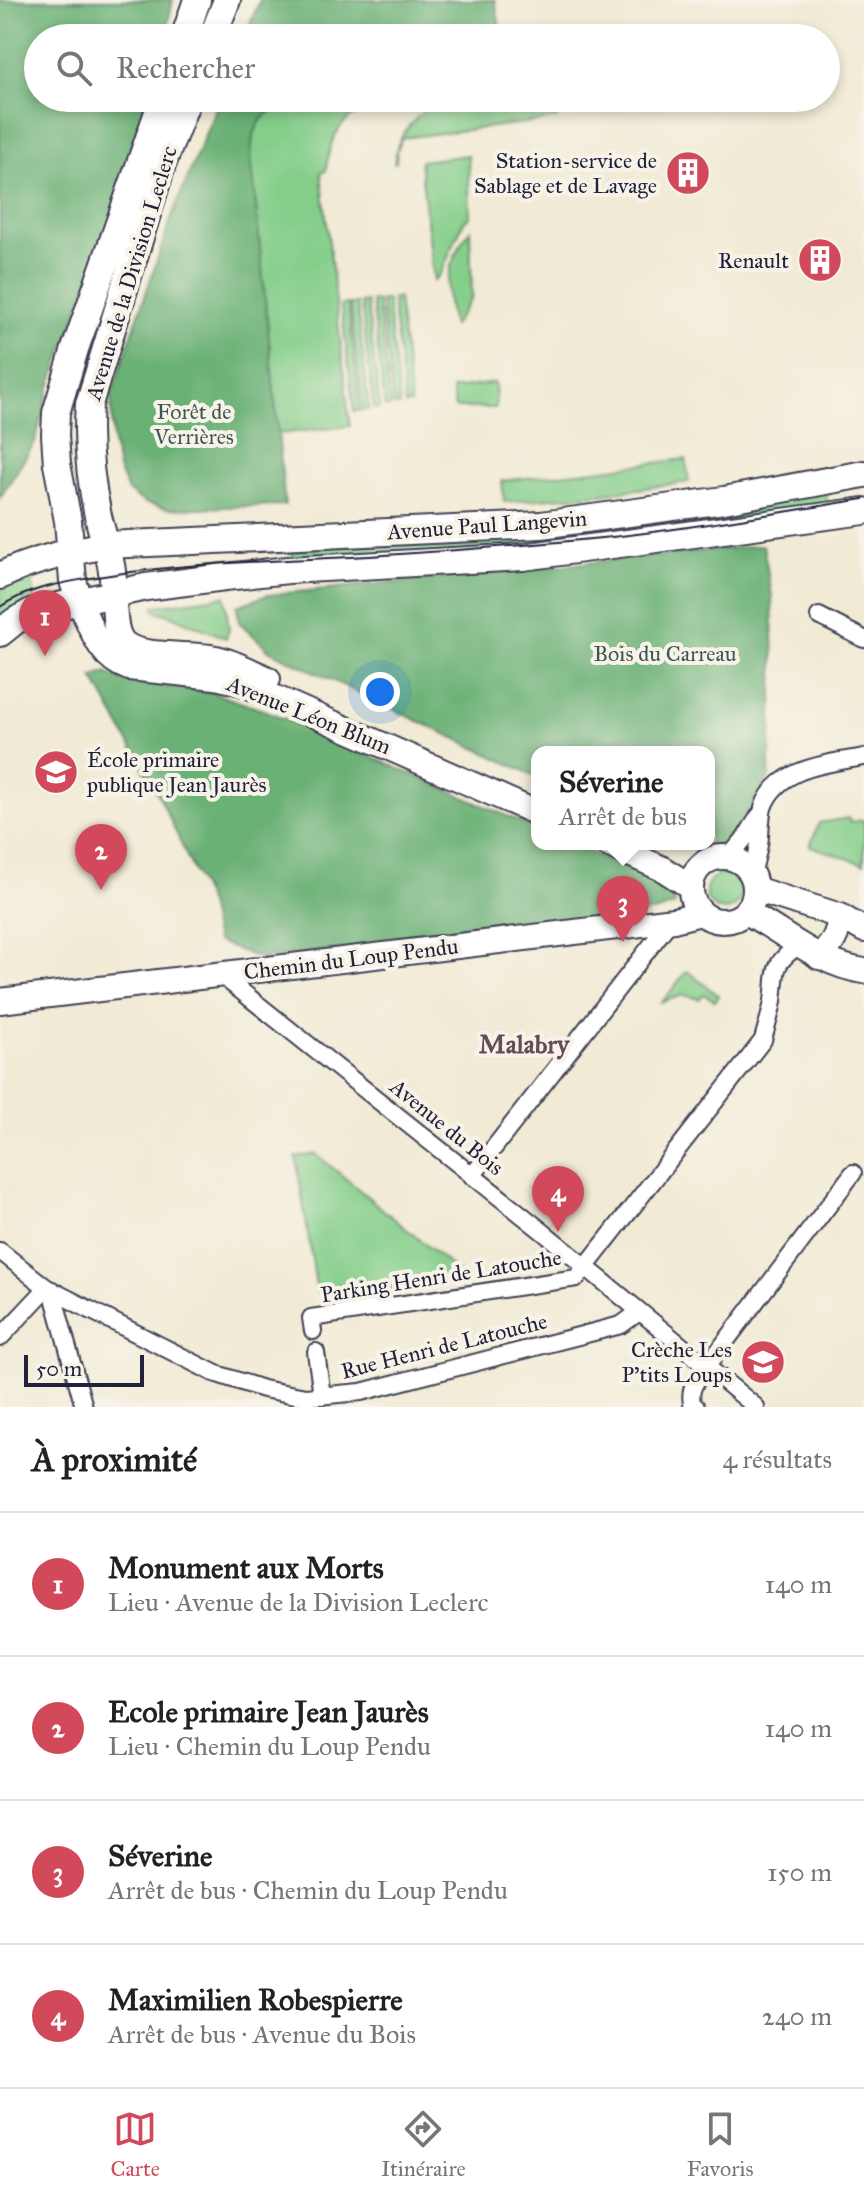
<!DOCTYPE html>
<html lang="fr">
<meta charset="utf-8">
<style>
body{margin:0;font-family:"IM FELL Great Primer",serif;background:#f6f6f6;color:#222}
.scale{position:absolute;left:24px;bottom:20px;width:120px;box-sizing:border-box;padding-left:8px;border:4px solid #22223b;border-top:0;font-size:22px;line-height:28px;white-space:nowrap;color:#22223b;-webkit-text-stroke:6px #f7f3e8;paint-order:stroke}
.you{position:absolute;left:380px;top:692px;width:28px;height:28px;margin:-20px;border:6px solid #fff;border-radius:50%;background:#1a73e8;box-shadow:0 0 0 12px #1a73e833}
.badge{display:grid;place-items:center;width:52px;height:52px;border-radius:50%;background:#d1495b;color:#fff;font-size:26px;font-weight:700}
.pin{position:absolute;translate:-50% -66px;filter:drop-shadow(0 2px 4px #0008)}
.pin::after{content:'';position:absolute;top:42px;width:28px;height:24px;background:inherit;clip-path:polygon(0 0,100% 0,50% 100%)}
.popup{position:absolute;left:531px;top:746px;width:184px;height:104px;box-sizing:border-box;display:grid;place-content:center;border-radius:16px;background:#fff;filter:drop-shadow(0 2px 6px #0005);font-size:26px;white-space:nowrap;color:#767676}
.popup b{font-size:30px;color:#222}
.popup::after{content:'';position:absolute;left:50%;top:100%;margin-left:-16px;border:16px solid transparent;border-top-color:#fff}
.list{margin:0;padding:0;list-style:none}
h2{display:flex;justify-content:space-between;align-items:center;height:104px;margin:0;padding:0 32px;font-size:34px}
h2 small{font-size:26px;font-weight:400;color:#767676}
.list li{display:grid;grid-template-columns:52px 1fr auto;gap:24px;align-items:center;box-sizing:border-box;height:144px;padding:0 32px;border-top:2px solid #e0e0e0}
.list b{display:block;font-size:30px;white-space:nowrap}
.list p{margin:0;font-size:26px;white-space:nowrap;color:#767676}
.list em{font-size:26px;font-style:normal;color:#767676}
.icon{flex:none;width:44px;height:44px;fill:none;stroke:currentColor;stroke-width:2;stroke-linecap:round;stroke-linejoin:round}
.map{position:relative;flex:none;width:864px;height:1407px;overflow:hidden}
.search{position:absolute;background:#fff;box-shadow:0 4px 12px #0003;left:24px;right:24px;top:24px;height:88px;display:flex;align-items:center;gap:20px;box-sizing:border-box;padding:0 28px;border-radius:44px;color:#767676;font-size:30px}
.sheet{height:680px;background:#fff}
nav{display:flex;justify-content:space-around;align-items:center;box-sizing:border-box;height:112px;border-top:2px solid #e0e0e0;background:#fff;font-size:22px;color:#767676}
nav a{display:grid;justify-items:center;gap:4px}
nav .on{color:#d1495b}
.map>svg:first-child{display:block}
.green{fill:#84ce8a;stroke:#537862;stroke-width:2}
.forest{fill:#6bb176;stroke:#466a58;stroke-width:2}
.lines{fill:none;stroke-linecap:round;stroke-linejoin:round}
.street-casing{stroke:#414052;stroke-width:20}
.secondary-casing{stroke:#414052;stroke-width:28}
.primary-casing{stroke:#414052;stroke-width:30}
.street{stroke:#fff;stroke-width:16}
.secondary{stroke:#fff;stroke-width:24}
.primary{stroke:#fff;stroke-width:26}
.tram{stroke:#22223b;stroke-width:2}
.labels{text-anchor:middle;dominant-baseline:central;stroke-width:8;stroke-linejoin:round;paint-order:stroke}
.poi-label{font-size:22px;fill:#22223b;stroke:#f7f3e8;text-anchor:end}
.street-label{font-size:22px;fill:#22223b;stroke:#f7f3e8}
.park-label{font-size:22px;fill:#3f5653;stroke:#f7f3e8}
.quarter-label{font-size:26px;font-weight:bold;fill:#664b5b;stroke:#f7f3e8}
</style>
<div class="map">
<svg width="864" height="1407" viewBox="0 0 864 1407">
<rect width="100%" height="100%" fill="#f7f3e8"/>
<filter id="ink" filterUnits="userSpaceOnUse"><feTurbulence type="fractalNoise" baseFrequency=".0125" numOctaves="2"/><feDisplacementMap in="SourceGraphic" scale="16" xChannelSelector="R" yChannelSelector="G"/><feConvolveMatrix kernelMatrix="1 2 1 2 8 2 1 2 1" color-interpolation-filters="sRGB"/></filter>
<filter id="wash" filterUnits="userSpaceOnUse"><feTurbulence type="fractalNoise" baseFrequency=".006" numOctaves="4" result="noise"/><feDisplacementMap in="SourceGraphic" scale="32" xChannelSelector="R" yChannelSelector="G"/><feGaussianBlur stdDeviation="1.8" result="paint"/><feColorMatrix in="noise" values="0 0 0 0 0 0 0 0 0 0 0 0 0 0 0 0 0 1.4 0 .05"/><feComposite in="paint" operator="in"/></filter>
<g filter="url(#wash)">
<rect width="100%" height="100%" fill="#f1ead4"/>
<g class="green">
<path d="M315,98H399L400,100C353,109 331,120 326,171L321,172L350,426L278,434L251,155C252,111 277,105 315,98Z"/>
<path d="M443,98H539L547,105L557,119L402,138L397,150L396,163H394C396,132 418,114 443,98Z"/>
<path d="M468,155L470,217L464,221L441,273L434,281L420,161Z"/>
<path d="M470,230L472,297L453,326C442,289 447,261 470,230Z"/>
<path d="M398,298L411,404L405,405L392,299Z"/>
<path d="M381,300H387L400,406H394Z"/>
<path d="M372,301H378L391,407H385Z"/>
<path d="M367,302L380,408L374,409L361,303Z"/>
<path d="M357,303L369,409L363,410L350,304Z"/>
<path d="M348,304L360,411H354L341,305Z"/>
<path d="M495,383L496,408H455L452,389Z"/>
<path d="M686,459L689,482L600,494L504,502L502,481Z"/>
<path d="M825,488L829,513L630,539L293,565L292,544Z"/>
<path d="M31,572L35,599L0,617V585Z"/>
<path d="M225,596L229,630L226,638L170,615L155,611L154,606Z"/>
<path d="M849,818L850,822L864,820V864L810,846L819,823Z"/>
<circle cx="724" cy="892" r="18"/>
<path d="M687,971L719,996L715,1001L704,994L699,999L683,995L662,1002Z"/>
<path d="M316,1154L451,1266L467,1282L342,1297L317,1292L296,1157Z"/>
</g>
<g class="forest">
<path d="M0,0H173L165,38H38V98H148L125,181L50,387L35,442L0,498Z"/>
<path d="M260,0H495L502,38H244Z"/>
<path d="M220,98H315C277,105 252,111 251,155L285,505L171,509L145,503L128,491L118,469L113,443L111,396L173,213Z"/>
<path d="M763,545L772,596L774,667L769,778L725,845L691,844H709V752H537V777L270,651L239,622L237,606L267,595Z"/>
<path d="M106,673L122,680L213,693L269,712L537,829V844H572L669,886L675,905L658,911L261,959L216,941L207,900L162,802L93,677Z"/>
</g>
</g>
<g filter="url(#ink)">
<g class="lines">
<g class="street-casing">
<g id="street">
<path d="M819,616L864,639"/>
<path d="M728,858L745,838L759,816"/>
<path d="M752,876C754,866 757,856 759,845C761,833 760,820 763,808C777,767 827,764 864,757"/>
<path d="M221,975L542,1231L756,1407"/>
<path d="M472,1176L671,920"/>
<path d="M0,1251L47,1288L214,1373L263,1389L306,1397L361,1392L621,1325L639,1312"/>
<path d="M52,1290L84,1407"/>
<path d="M313,1331L311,1318L577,1278L763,1040C766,1027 771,1014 773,1001C777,970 771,965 799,945"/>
<path d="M0,1338L47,1288"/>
<path d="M316,1352L322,1396"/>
<path d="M696,1407L692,1404C690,1393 692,1387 698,1378L853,1173"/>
</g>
</g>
<g class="secondary-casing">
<g id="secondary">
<path d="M114,595C115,610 113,632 124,643C142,659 192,652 216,658C234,662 250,671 268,679"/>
<path d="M80,603C92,629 99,658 129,668L216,677L242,683L537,813"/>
<path d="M607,844L663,869L691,887"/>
<circle cx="723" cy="889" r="32"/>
<path d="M755,889L840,916L864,930"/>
<path d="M746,912C784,932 820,965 864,971"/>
<path d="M819,957C833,944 838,935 840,916"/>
<path d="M0,1001L625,926L674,920L701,913"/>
</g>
</g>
<g class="primary-casing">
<g id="primary">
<path d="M184,38L197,0"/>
<path d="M212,38L227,0"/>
<path d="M0,576C33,559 71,552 106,545L541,525L724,500L864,474"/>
<path d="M114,595C114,563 105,546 98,516C90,479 86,441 89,404L162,165L188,98"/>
<path d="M80,603L73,581L68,521L57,464L55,435L56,413L75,349L163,98"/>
<path d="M0,633L15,621L31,612L146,587L225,577L288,570L523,557L864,511"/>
</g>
</g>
<use href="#street" class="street"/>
<use href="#secondary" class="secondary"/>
<use href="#primary" class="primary"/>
<path class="tram" d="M0,607C29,587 63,583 97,577C188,562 279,561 370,556C450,551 531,545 612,537C697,528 780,512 864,499"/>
</g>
</g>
<defs>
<g id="building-disc" transform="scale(2.3)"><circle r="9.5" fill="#d1495b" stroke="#f7f3e8"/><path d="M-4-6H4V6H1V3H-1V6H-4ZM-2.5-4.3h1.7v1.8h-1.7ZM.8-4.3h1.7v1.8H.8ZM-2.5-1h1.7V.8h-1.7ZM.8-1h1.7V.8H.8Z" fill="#fff"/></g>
<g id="school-disc" transform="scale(2.3)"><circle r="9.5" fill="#d1495b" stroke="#f7f3e8"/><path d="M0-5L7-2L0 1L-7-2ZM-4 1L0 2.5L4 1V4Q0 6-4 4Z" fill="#fff"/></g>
</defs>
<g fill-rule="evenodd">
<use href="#building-disc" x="688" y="173"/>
<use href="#building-disc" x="820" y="260"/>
<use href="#school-disc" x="56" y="772"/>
<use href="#school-disc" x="763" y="1362"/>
</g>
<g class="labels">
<g class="poi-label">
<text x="657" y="160">Station-service de<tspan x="657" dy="25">Sablage et de Lavage</tspan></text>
<text x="789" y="260">Renault</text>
<text x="87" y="759" text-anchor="start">École primaire<tspan x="87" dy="25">publique Jean Jaurès</tspan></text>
<text x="732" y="1349">Crèche Les<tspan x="732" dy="25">P'tits Loups</tspan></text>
</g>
<g class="street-label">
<text transform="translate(131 273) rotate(-73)">Avenue de la Division Leclerc</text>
<text transform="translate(487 525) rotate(-4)">Avenue Paul Langevin</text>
<text transform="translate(309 715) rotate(22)">Avenue Léon Blum</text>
<text transform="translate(351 959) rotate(-7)">Chemin du Loup Pendu</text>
<text transform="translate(447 1127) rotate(39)">Avenue du Bois</text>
<text transform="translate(441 1276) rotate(-9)">Parking Henri de Latouche</text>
<text transform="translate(444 1346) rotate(-14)">Rue Henri de Latouche</text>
</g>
<g class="park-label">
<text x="194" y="411">Forêt de<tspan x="194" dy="25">Verrières</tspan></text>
<text x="665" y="653">Bois du Carreau</text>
</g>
<g class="quarter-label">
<text x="524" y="1044">Malabry</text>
</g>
</g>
</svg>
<div class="scale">50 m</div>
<div class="you"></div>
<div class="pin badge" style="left:45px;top:656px">1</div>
<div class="pin badge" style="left:101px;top:890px">2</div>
<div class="pin badge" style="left:623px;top:942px">3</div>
<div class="popup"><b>Séverine</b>Arrêt de bus</div>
<div class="pin badge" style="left:558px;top:1232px">4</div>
<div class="search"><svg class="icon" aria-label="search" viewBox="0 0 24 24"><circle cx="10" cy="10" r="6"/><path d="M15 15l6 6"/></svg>Rechercher</div>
</div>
<section class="sheet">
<h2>À proximité<small>4 résultats</small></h2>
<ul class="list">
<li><span class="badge">1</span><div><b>Monument aux Morts</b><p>Lieu · Avenue de la Division Leclerc</p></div><em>140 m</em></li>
<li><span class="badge">2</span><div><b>Ecole primaire Jean Jaurès</b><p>Lieu · Chemin du Loup Pendu</p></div><em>140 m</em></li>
<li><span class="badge">3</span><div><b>Séverine</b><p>Arrêt de bus · Chemin du Loup Pendu</p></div><em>150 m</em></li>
<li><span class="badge">4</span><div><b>Maximilien Robespierre</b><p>Arrêt de bus · Avenue du Bois</p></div><em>240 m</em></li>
</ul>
</section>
<nav>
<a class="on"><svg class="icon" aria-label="map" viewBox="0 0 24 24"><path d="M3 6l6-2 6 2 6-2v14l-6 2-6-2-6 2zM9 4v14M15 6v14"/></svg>Carte</a>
<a><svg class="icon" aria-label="directions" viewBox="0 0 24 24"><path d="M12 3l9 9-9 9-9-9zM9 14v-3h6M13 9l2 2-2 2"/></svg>Itinéraire</a>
<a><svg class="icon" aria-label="saved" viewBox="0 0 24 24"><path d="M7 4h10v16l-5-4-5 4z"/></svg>Favoris</a>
</nav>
